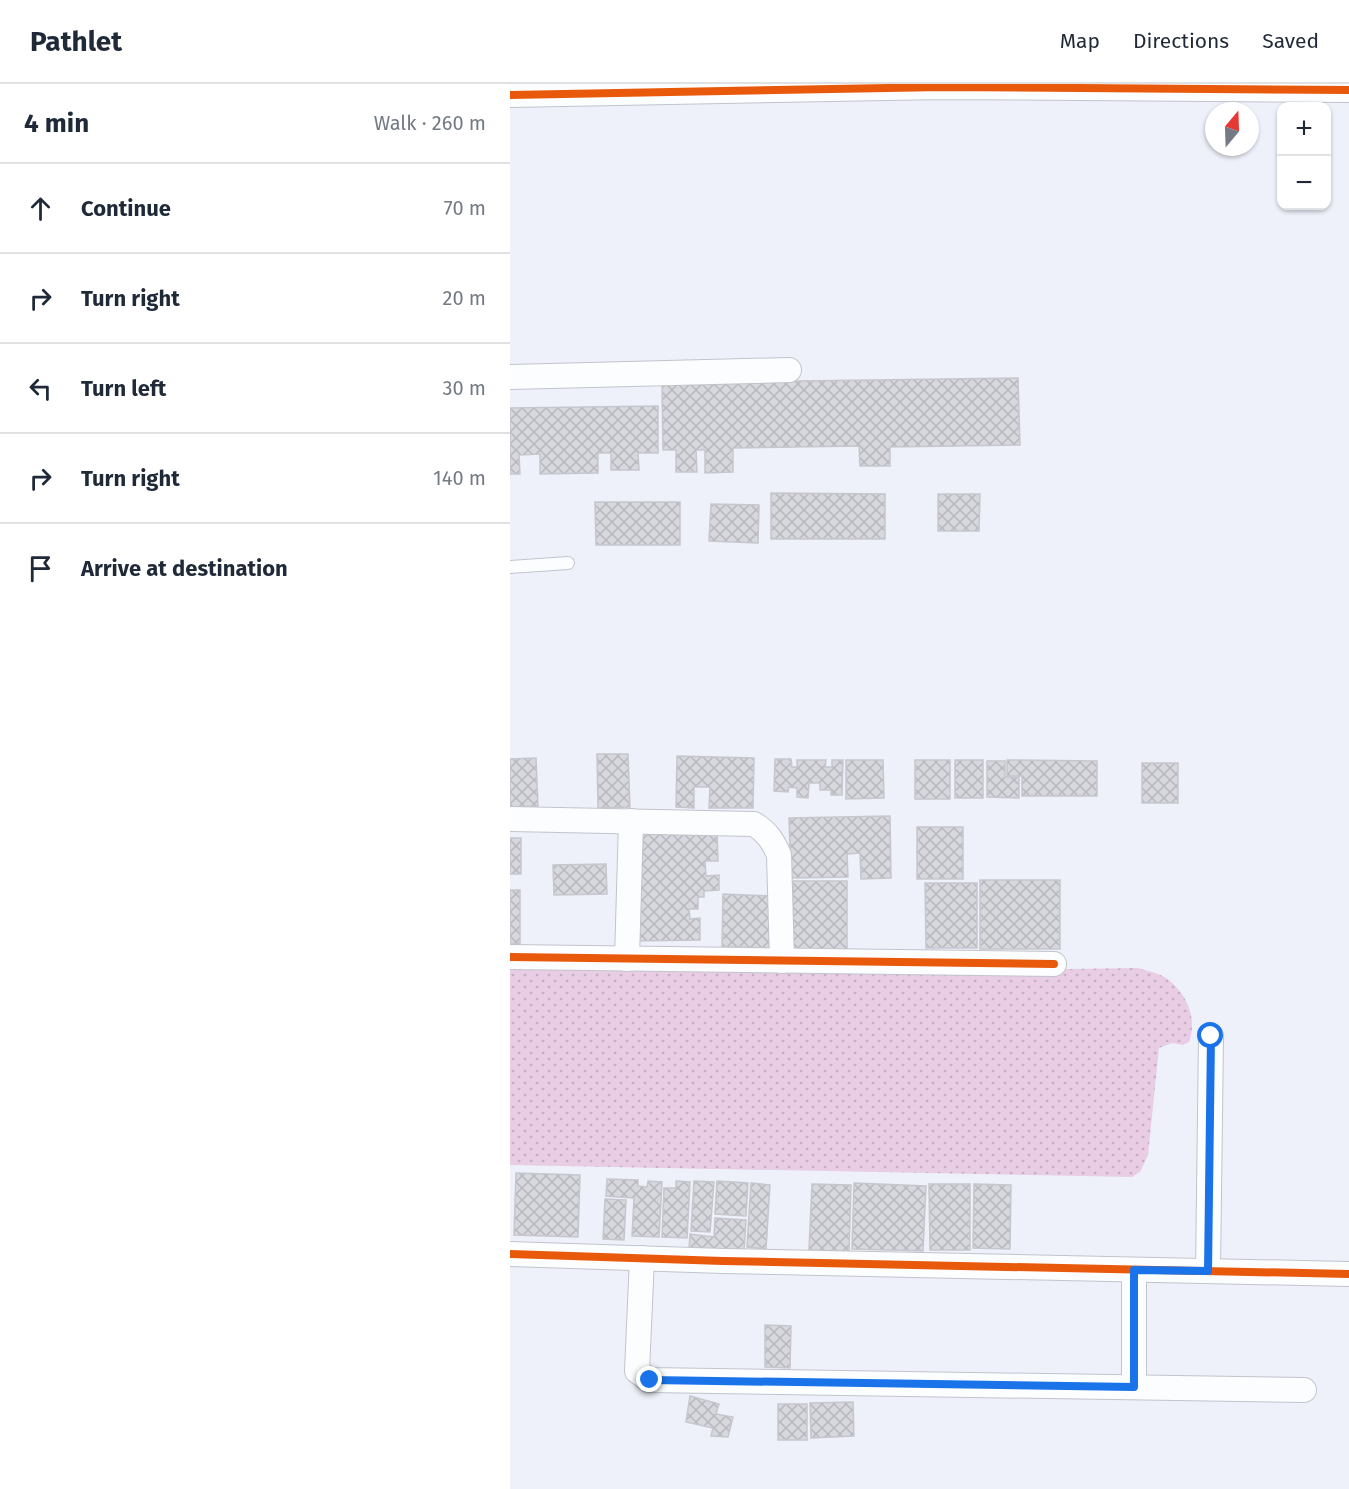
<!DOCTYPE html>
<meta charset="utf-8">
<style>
body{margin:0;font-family:"Fira Sans",sans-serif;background:#f2f2f3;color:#1f2937}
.controls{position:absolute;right:18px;top:18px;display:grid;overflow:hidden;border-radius:12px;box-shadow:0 2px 4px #0004}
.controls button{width:54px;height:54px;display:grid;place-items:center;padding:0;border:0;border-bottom:2px solid #e0e1e3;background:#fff;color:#1f2937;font:30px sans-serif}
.compass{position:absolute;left:695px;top:18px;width:54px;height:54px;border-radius:50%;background:#fff;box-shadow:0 2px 4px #0004;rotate:19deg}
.stop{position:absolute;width:18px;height:18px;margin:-14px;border:4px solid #1a73e8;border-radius:50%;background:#fff}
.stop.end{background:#1a73e8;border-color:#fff;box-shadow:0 2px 6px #0008}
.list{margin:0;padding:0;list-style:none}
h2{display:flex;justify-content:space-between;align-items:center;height:78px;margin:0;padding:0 24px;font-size:26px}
h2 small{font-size:20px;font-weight:400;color:#747a83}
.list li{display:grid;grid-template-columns:39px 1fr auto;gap:18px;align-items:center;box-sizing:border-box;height:90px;padding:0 24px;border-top:2px solid #e0e1e3}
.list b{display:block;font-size:22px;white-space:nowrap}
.list em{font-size:20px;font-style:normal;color:#747a83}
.icon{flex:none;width:33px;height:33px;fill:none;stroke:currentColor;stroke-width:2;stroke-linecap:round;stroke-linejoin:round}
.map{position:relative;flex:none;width:839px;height:1405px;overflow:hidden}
header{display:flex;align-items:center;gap:36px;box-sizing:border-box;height:84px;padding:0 30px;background:#fff;border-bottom:2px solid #e0e1e3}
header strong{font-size:28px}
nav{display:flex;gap:33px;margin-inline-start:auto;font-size:21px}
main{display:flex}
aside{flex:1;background:#fff}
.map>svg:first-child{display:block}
.grass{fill:url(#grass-dots)}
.building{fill:url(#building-cross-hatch);stroke:#c6c7ce;stroke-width:1.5}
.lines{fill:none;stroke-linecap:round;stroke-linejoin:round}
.lane-casing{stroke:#c2c4cc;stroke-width:14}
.street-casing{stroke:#c2c4cc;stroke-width:26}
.lane{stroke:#fcfdfe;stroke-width:12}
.street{stroke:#fcfdfe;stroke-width:24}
.cycleway-casing{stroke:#fdfdfd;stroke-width:11}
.cycleway{stroke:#e8590c;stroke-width:8}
.route{stroke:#1a73e8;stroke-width:8}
</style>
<header>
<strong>Pathlet</strong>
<nav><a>Map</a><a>Directions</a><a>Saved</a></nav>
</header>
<main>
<aside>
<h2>4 min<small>Walk · 260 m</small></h2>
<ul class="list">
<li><svg class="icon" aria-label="ahead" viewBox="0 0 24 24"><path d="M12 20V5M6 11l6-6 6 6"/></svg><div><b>Continue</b></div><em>70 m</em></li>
<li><svg class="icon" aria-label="right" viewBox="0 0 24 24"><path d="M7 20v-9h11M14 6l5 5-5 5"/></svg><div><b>Turn right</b></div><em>20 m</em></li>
<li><svg class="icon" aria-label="left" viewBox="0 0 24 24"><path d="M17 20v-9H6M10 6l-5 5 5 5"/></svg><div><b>Turn left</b></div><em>30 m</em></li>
<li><svg class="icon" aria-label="right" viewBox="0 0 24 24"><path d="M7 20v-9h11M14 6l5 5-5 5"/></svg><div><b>Turn right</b></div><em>140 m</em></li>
<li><svg class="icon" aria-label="arrive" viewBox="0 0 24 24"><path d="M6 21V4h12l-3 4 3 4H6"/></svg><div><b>Arrive at destination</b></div></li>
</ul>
</aside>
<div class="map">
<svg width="839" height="1405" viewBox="0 0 839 1405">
<defs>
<pattern id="grass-dots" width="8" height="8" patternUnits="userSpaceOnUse" patternTransform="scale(1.5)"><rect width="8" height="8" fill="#e8cde5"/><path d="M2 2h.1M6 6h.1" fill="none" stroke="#c6afc3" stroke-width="1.8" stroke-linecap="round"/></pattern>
<pattern id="building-cross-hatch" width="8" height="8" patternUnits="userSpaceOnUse" patternTransform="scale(1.5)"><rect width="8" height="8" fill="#d7d7de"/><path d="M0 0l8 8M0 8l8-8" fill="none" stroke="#b7b7bd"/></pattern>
</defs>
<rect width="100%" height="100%" fill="#eef1fa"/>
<path class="grass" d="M0,883L361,888L628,884C637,887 649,889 656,894C676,908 688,934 679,958L673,961L662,959L649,964L638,1071L630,1088L622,1093L0,1081Z"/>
<g class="building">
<path d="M508,294L510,361L380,363V382H350L349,362L223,364V388L195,389V366H186L187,388H166V366H153L152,299Z"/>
<path d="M148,322V369H128L129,386H101V369H88V389L30,390V370L9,371L10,390H0V324Z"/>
<path d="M261,409L375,410V455H261Z"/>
<path d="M428,410H470L469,447H428Z"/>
<path d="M85,418H170V461H86Z"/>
<path d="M201,420L249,421L248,459L199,457Z"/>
<path d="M87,670H118L120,723L88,724Z"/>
<path d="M167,672L244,674L243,724H199L200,703H184V724L166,723Z"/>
<path d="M26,674L28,722L0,723V675Z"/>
<path d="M265,675H281L282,683H287V676H316L315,683H322V676H333L332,711H321V706H310V699H299L298,714L287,713V704L279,703L278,708L264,707Z"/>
<path d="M336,676H373L374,714L336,715Z"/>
<rect x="405" y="676" width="35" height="39"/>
<rect x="445" y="676" width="28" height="38"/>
<path d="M497,676L587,677V712H512V692H497Z"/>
<path d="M477,677H495V693H509V714L477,713Z"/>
<rect x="632" y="679" width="36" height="40"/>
<path d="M380,732L381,794L351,795L350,769L337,770L338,793L281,794L279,734Z"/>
<path d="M123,742L207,747L208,777H195L196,792L209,791V806L194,807V813H188V825H179L180,835L190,834V856L121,857Z"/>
<rect x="407" y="743" width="46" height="52"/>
<rect x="0" y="754" width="11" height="36"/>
<path d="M96,780L97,810L44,811L43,781Z"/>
<rect x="470" y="796" width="80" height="69"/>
<rect x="283" y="797" width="54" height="70"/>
<path d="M415,799H467V864H416Z"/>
<rect x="0" y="806" width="10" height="54"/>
<path d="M213,810L261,812L260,864L212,863Z"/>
<path d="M6,1089L70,1091L68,1153L4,1151Z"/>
<path d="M97,1095L128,1096V1102L137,1103L138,1097L152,1098L149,1153L122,1152L124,1114L96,1112Z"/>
<path d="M166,1097L180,1098L177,1154L152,1153L154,1104H166Z"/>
<path d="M184,1097L204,1098L200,1148L181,1147Z"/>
<path d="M207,1097L238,1099L236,1132L205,1130Z"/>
<path d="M241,1099L260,1101L256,1165L237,1163Z"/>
<path d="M344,1099L416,1102L413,1167L342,1165Z"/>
<path d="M302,1100L341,1101L339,1168L299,1166Z"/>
<path d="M419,1100H460V1166H420Z"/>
<path d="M464,1100L501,1101L500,1165L463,1164Z"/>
<path d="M95,1115L116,1116L114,1156L93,1155Z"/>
<path d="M205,1134L236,1136L234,1168L179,1164L180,1150L204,1153Z"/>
<path d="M255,1241L281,1242L280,1284L255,1283Z"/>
<path d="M180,1312L209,1320L206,1330L223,1333L218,1353L201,1352L203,1344L176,1338Z"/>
<path d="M343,1318L344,1352L301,1354L300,1319Z"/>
<rect x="268" y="1320" width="29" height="36"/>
</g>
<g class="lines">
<g class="lane-casing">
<path id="lane" d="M0,483L58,479"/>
</g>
<g class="street-casing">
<g id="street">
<path d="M0,11L433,3L839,6"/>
<path d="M0,293L279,286"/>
<path d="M0,735L244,740C257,748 263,757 269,771L272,877"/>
<path d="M0,873L544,880"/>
<path d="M117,875L121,737"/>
<path d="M0,1170L213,1177L839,1190"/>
<path d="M132,1174L127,1287L139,1296L794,1306"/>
<path d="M698,1187L701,952"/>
<path d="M624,1303V1187"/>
</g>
</g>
<use href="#lane" class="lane"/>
<use href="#street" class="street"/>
<g class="cycleway-casing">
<g id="cycleway">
<path d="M0,11L433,3L839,6"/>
<path d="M0,873L544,880"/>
<path d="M0,1170L213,1177L839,1190"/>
</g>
</g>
<use href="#cycleway" class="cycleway"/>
</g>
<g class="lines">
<path class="route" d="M140,1296L624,1303V1186L698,1187L701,952"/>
</g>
</svg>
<div class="controls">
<button>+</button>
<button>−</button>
</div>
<svg class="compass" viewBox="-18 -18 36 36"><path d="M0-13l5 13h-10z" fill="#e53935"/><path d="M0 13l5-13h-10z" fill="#747a83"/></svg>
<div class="stop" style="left:701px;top:952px"></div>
<div class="stop end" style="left:140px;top:1296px"></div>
</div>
</main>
